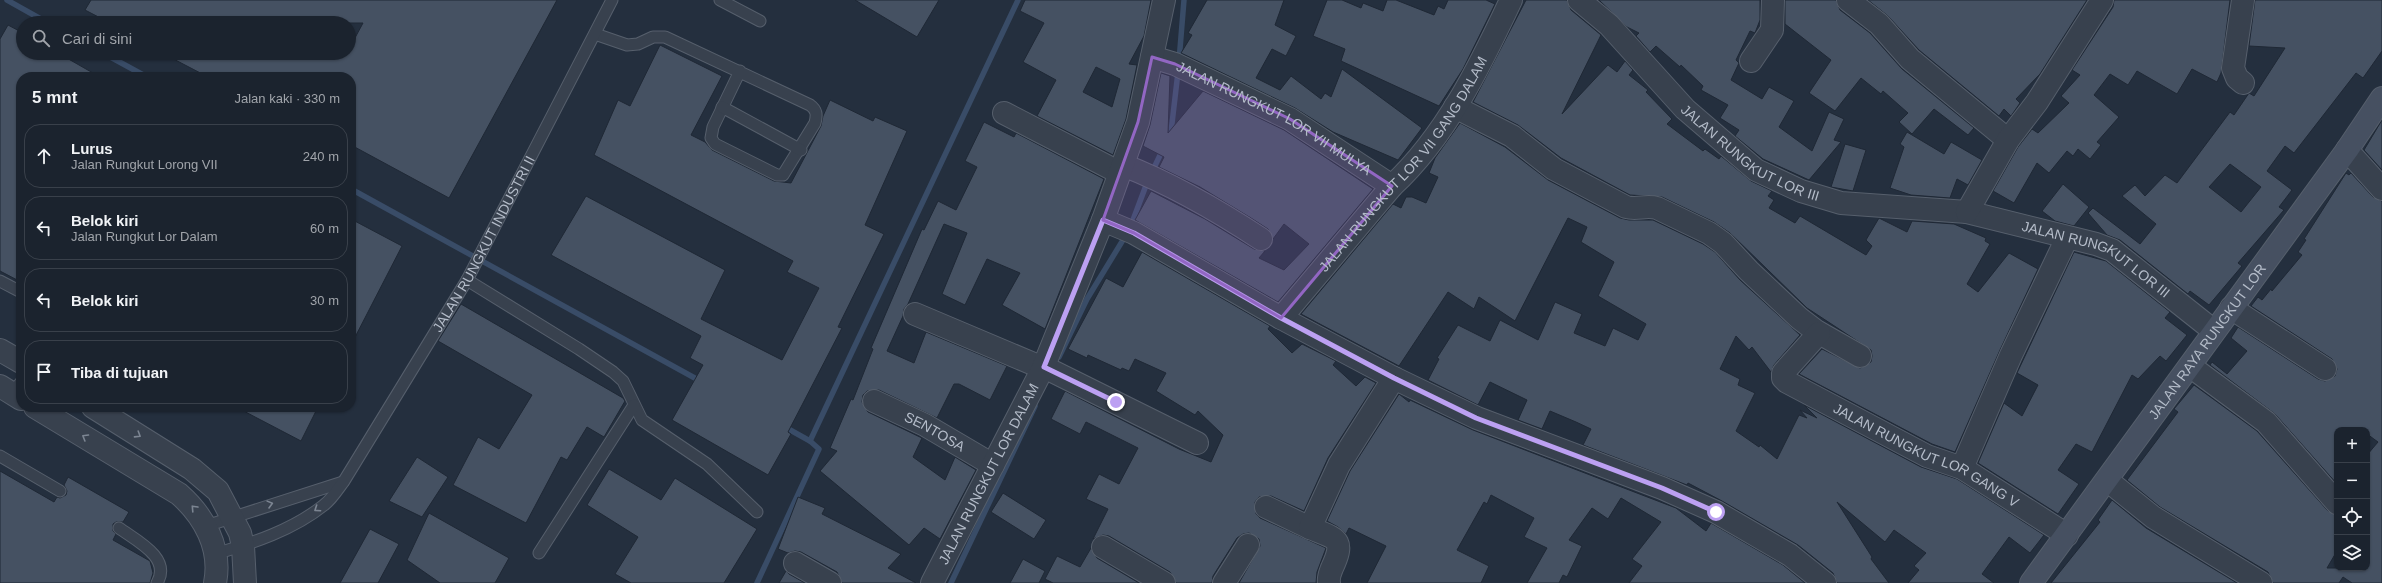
<!DOCTYPE html>
<html lang="id">
<meta charset="utf-8">
<style>
body{margin:0;font-family:Helvetica,sans-serif;background:#282f3a;color:#f1f3f6}
.controls{position:absolute;right:12px;bottom:12px;display:grid;overflow:hidden;border-radius:8px;box-shadow:0 1px 3px #0004}
.controls button{width:36px;height:36px;display:grid;place-items:center;padding:0;border:0;border-bottom:1px solid #39404a;background:#1b232e;color:#f1f3f6;font:20px sans-serif}
.stop{position:absolute;width:12px;height:12px;margin:-9px;border:3px solid #bca0f2;border-radius:50%;background:#fff}
.stop.end{background:#bca0f2;border-color:#fff;box-shadow:0 1px 4px #0008}
.list{margin:0;padding:0;list-style:none}
h2{display:flex;justify-content:space-between;align-items:center;height:52px;margin:0;padding:0 16px;font-size:17px}
h2 small{font-size:13px;font-weight:400;color:#a0a4aa}
.list li{display:grid;grid-template-columns:26px 1fr auto;gap:12px;align-items:center;box-sizing:border-box;height:64px;margin:0 8px 8px;padding:0 8px;border:1px solid #39404a;border-radius:16px}
.list b{display:block;font-size:15px;white-space:nowrap}
.list p{margin:0;font-size:13px;white-space:nowrap;color:#a0a4aa}
.list em{font-size:13px;font-style:normal;color:#a0a4aa}
.icon{flex:none;width:22px;height:22px;fill:none;stroke:currentColor;stroke-width:2;stroke-linecap:round;stroke-linejoin:round}
.map{position:relative;flex:none;width:2382px;height:583px;overflow:hidden}
.search{position:absolute;background:#1b232e;box-shadow:0 1px 3px #0004;left:16px;top:16px;width:340px;height:44px;display:flex;align-items:center;gap:10px;box-sizing:border-box;padding:0 14px;border-radius:22px;color:#a0a4aa;font-size:15px}
.panel{position:absolute;background:#1b232e;box-shadow:0 1px 3px #0004;left:16px;top:72px;width:340px;height:340px;border-radius:16px}
.map>svg:first-child{display:block}
.lines{fill:none;stroke-linecap:round;stroke-linejoin:round}
.stream{stroke:#394c67;stroke-width:5.5}
.building{fill:#455162;stroke:#1f2835;fill-rule:evenodd}
.service-casing{stroke:#565f6c;stroke-width:13}
.minor-casing{stroke:#565f6c;stroke-width:24}
.secondary-casing{stroke:#565f6c;stroke-width:24}
.service{stroke:#38414e;stroke-width:11}
.minor{stroke:#38414e;stroke-width:22}
.secondary{stroke:#465061;stroke-width:22}
.oneway{stroke:#7c8592}
.route{stroke:#bca0f2;stroke-width:5}
.marked{fill:#9266c3;fill-opacity:0.2;stroke:#9266c3;stroke-width:3;stroke-linejoin:round}
.labels{text-anchor:middle;dominant-baseline:central;stroke-width:3;stroke-linejoin:round;paint-order:stroke}
.street-label{font-size:14px;fill:#b4bcc9;stroke:#1d2633}
</style>
<div class="map">
<svg width="2382" height="583" viewBox="0 0 2382 583">
<rect width="100%" height="100%" fill="#242f3e"/>
<g class="lines">
<g class="stream">
<path d="M7,0L48,23"/>
<path d="M103,53L147,77"/>
<path d="M1179,61L1184,0"/>
<path d="M1171,132L1178,72"/>
<path d="M1152,172L1163,149"/>
<path d="M351,189L702,382"/>
<path d="M1130,228L1148,180"/>
<path d="M1059,357L1087,299L1126,235"/>
<path d="M810,441L1018,0"/>
<path d="M757,583L819,449L810,441L783,426"/>
<path d="M951,583L1035,406"/>
</g>
</g>
<g class="building">
<path d="M91,0H557L449,198L351,145V77H208L162,53H349V49L363,23H110L85,10Z"/>
<path d="M855,0H939L917,37Z"/>
<path d="M1025,0H1151L1144,36L1129,64L1137,65L1126,119L1113,155L1037,116L1056,80L1023,62L1044,23L1020,11ZM1096,67L1120,79L1112,107L1083,92Z"/>
<path d="M1207,0H1284L1275,25L1296,36L1286,56L1272,49L1256,78L1280,90L1291,76L1321,99L1325,93L1331,97L1342,69L1422,128L1398,160L1333,132L1295,108L1181,53L1192,35L1188,33Z"/>
<path d="M1327,0H1342L1361,8L1363,3L1383,11L1387,0H1396L1434,15L1438,6L1444,9L1448,0H1486L1495,4L1463,69L1439,106L1341,61L1345,49L1313,36Z"/>
<path d="M1526,0H1567L1571,10L1601,35L1562,114L1608,65L1617,72L1625,61L1633,70L1629,75L1648,90L1646,92L1672,119L1667,124L1703,151L1705,149L1719,159L1721,156L1751,181L1772,191L1768,196L1774,200L1769,208L1795,223L1800,216L1866,255L1872,246L1866,240L1879,218L1907,232L1912,221L1954,224L1986,238L1985,241L1990,244L1967,284L1978,292L2009,253L2038,269L2000,350L1955,452L1932,444L1799,374L1822,349L1860,368L1871,362L1872,356L1871,350L1807,308L1730,233L1714,222L1662,197L1630,195L1561,158L1518,125L1473,102Z"/>
<path d="M1599,0H1760V20L1755,33L1750,31L1736,60L1739,63L1731,80L1762,99L1769,87L1794,101L1779,127L1812,151L1829,112L1844,119L1834,140L1841,142L1809,180L1763,159L1735,136L1739,130L1720,118L1728,105L1701,90L1703,86L1681,65L1680,67L1656,46L1650,52L1636,36L1639,33L1627,27Z"/>
<path d="M1785,0H1836L1840,10L1870,33L1902,69L1974,128L1968,135L1934,109L1912,134L1899,122L1908,113L1883,91L1881,94L1861,78L1835,111L1809,93L1831,60L1785,24Z"/>
<path d="M1868,0H2087L2040,74L2016,99L2020,103L2011,116L2004,109L1999,116L1919,50L1888,16Z"/>
<path d="M2114,0H2230L2221,73L2217,82L2192,69L2177,94L2137,71L2128,85L2110,74L2094,95L2119,117L2097,142L2101,145L2090,159L2078,149L2073,156L2067,151L2049,173L2037,163L2014,203L1993,191L2018,147L2032,129L2038,133L2069,103L2061,96L2080,75L2072,70L2113,7Z"/>
<path d="M2255,0H2382V51L2363,78L2356,73L2294,153L2285,146L2267,171L2292,190L2279,207L2284,210L2238,263L2242,266L2209,305L2190,291L2188,294L2120,240L2107,235L2088,213L2093,208L2140,244L2156,224L2122,196L2135,185L2145,196L2165,175L2177,183L2230,112L2234,115L2249,93L2254,96L2285,48L2249,46ZM2230,164L2261,187L2241,212L2209,187Z"/>
<path d="M8,25L23,33V53H58L100,77H21V282L0,271V39Z"/>
<path d="M660,45L722,76L691,135L705,142L712,150L774,181L791,183L821,126L823,116L830,100L873,121L875,117L907,131L865,225L884,234L838,327L842,328L788,432L791,434L768,475L672,420L703,365L690,358L701,336L551,255L586,196L725,270L701,319L782,360L819,288L787,272L793,261L594,155L618,100L630,106Z"/>
<path d="M1161,73L1170,76L1168,133L1203,91L1284,130L1373,189L1278,302L1135,220L1151,191L1205,219L1254,249L1265,251L1259,258L1284,270L1309,244L1284,224L1273,239L1268,229L1251,218L1200,187L1159,167L1164,157L1143,146L1150,125Z"/>
<path d="M2382,120V170L2364,150Z"/>
<path d="M984,122L1014,137L1016,133L1104,179L1045,329L1002,305L1020,273L987,259L965,305L942,294L967,233L944,224L908,304L904,309L903,316L887,351L914,363L926,332L1007,366L990,400L959,384H954L937,418L879,390L867,391L863,395L862,402L868,412L922,438L913,457L945,480L955,457L976,470L940,539L924,528L909,545L820,471L837,451L830,448L851,399L853,400L873,349L871,348L922,229L924,230L938,201L956,210L977,167L965,161Z"/>
<path d="M1460,123L1505,147L1548,180L1620,218L1629,220H1653L1703,244L1715,252L1740,280L1800,335L1774,365L1771,372L1752,347L1749,350L1736,336L1720,369L1740,379L1738,385L1755,393L1736,431L1759,447L1760,445L1777,459L1799,415L1807,418L1800,410L1817,418L1804,405L1921,467L1957,479L2044,535L2030,553L2009,537L1982,574L1994,583H1908L1919,570L1914,566L1926,553L1894,530L1885,542L1837,502L1872,557L1871,559L1889,583H1837L1833,573L1798,545L1722,501L1688,483L1687,485L1583,445L1591,429L1576,422L1550,411L1542,429L1518,420L1527,400L1490,382L1478,405L1428,380L1439,359L1437,358L1458,325L1490,341L1500,320L1538,340L1555,302L1582,314L1574,333L1605,346L1613,328L1638,340L1646,324L1598,296L1614,262L1581,242L1587,227L1568,218L1515,321L1479,297L1474,309L1448,292L1399,366L1301,314L1393,204L1401,208L1406,197H1412L1426,203L1438,177L1429,173L1435,158Z"/>
<path d="M1907,132L1944,154L1951,142L1982,160L1968,185L1957,179L1950,198L1911,195L1890,188L1904,147L1900,144Z"/>
<path d="M1845,144L1866,150L1853,191L1831,187Z"/>
<path d="M2346,173L2349,175L2351,173L2373,197L2382,201V583H2352L2343,577L2339,583H2273L2268,572L2160,507L2127,480L2178,412L2174,409L2194,385L2257,431L2328,511L2337,515V551L2327,568H2367V455L2378,442L2367,434V430H2337V484L2275,414L2210,365L2212,362L2227,374L2247,351L2231,338L2238,327L2318,379L2325,381L2335,376L2337,369L2332,359L2251,306L2258,297L2262,300L2271,289L2272,291L2302,255L2298,252L2306,240L2304,239Z"/>
<path d="M2063,184L2089,207L2074,226L2055,221L2042,211Z"/>
<path d="M351,219L402,246L351,345Z"/>
<path d="M1142,252L1270,326L1268,329L1292,353L1302,344L1336,361L1333,365L1356,386L1365,377L1376,383L1328,458L1304,511L1271,496L1259,497L1255,502L1256,514L1260,518L1326,548L1317,572L1316,583H1239L1260,546L1259,539L1249,533L1243,534L1237,538L1213,576L1212,583H1176L1170,572L1109,536L1103,535L1093,539L1108,509L1086,499L1099,474L1119,484L1138,448L1086,422L1080,434L1051,419L1065,391L1179,449L1211,462L1223,435L1198,411L1195,415L1156,391L1166,373L1135,359L1129,371L1122,368L1121,370L1088,355L1087,358L1068,349L1106,278L1123,287Z"/>
<path d="M2074,252L2106,261L2170,312L2165,318L2187,335L2166,361L2160,356L2138,379L2132,375L2092,452L2076,444L2058,470L2079,484L2058,514L1978,463L2004,403L2022,416L2038,385L2017,373Z"/>
<path d="M461,304L623,398L625,401L604,437L587,427L567,460L561,457L526,523L453,485L478,437L499,449L532,395L438,341Z"/>
<path d="M1399,394L1409,402L1410,400L1473,430L1676,508L1706,531L1711,523L1783,565L1805,583H1629L1642,566L1632,559L1661,522L1621,498L1608,519L1592,508L1569,540L1582,546L1567,577L1563,575L1559,583H1527L1547,548L1524,537L1534,518L1491,495L1487,504L1484,502L1457,550L1489,566L1481,583H1367L1386,546L1349,528L1346,534L1338,527L1327,521L1350,471Z"/>
<path d="M236,407H318L301,441Z"/>
<path d="M417,457L448,477L422,517L389,501Z"/>
<path d="M609,469L661,500L675,478L757,529L724,583H631L615,574L638,537L587,505Z"/>
<path d="M0,471L54,502L57,497L60,498L66,495L67,491L64,485L68,477L129,512L123,522H116L113,524V531L116,534L113,540L150,561L153,573L150,583H0Z"/>
<path d="M1003,493L1046,520L1034,539L991,512Z"/>
<path d="M798,497L825,508L822,514L901,554L888,568L916,583H842L837,572L801,552L795,551L788,553L778,549Z"/>
<path d="M2112,500L2146,528L2237,583H2051L2100,522L2098,520Z"/>
<path d="M429,513L509,558L495,583H440L407,560Z"/>
<path d="M370,529L399,544L378,583H340Z"/>
<path d="M1091,548L1097,558L1139,583H1053L1045,579L1057,556L1080,567Z"/>
<path d="M1023,559L1045,571L1039,583H1010Z"/>
<path d="M786,571L789,574L805,583H779Z"/>
</g>
<g class="lines">
<g class="service-casing">
<g id="service">
<path d="M720,0L760,21"/>
<path d="M595,34L627,45L638,44L653,37H665L810,105C817,110 817,115 815,123L783,175H777L715,144L711,138L713,127L740,71"/>
<path d="M722,107L801,150"/>
<path d="M467,280L579,349L613,372L623,381L642,420L707,464L757,512"/>
<path d="M0,281L21,292"/>
<path d="M12,393L21,382"/>
<path d="M0,456L60,491"/>
<path d="M206,526L343,482"/>
<path d="M119,528C137,541 172,558 157,583"/>
<path d="M539,553L634,405"/>
<path id="s1" d="M215,554C253,543 293,530 324,505C332,499 338,489 344,481L467,280L612,0"/>
</g>
</g>
<g class="minor-casing">
<g id="minor">
<path id="s2" d="M1579,0L1609,25L1685,109L1756,170L1801,191L1841,203L1967,212L2096,244L2112,250L2214,331"/>
<path d="M1848,0L1879,24L1910,59L2008,140"/>
<path id="s3" d="M1152,57L1175,64L1290,119L1392,186"/>
<path d="M1751,61L1772,30L1773,0"/>
<path d="M2243,83L2237,78L2233,68L2243,0"/>
<path d="M1455,107L1512,136L1554,169L1626,207C1637,210 1646,205 1657,208L1709,233L1723,243L1749,271L1799,318L1816,331L1860,356"/>
<path d="M1004,113L1120,173"/>
<path d="M2347,150L2382,189"/>
<path d="M1123,165C1172,184 1217,210 1261,239"/>
<path d="M1967,212L2008,140L2037,102L2102,0"/>
<path d="M1103,220L1134,233L1281,318L1394,378L1477,418L1662,488L1716,512L1790,555L1825,583"/>
<path d="M2231,308L2325,369"/>
<path d="M915,314L1043,368"/>
<path id="s4" d="M1281,318L1392,186C1446,136 1480,66 1511,0"/>
<path id="s5" d="M1819,333L1783,373V378L1787,382L1927,456L1962,468L2067,535"/>
<path d="M0,350L21,362"/>
<path d="M2190,366L2266,422L2337,503"/>
<path d="M1044,367L1197,443"/>
<path d="M0,386L21,399"/>
<path id="s6" d="M874,401L925,425L993,465"/>
<path d="M35,407L179,494C204,516 222,548 215,583"/>
<path d="M93,407L192,469L218,491L240,533L243,546L245,583"/>
<path d="M1962,468L2011,355L2067,238"/>
<path d="M2107,480L2153,517L2261,583"/>
<path d="M1266,507L1310,528"/>
<path d="M1103,547L1164,583"/>
<path d="M795,563L830,583"/>
<path id="s7" d="M932,583L1043,368L1103,220L1138,122L1164,0"/>
<path d="M1224,583L1248,545"/>
<path d="M1329,583C1328,577 1330,573 1332,568C1346,538 1336,539 1310,528L1339,465L1394,378"/>
</g>
</g>
<g class="secondary-casing">
<g id="secondary">
<path id="s8" d="M2031,583L2347,150L2382,98"/>
</g>
</g>
<use href="#service" class="service"/>
<use href="#minor" class="minor"/>
<use href="#secondary" class="secondary"/>
</g>
<defs><path id="oneway-chevron" d="M-2-3.5L2.5 0L-2 3.5" fill="none" stroke-width="1.6" stroke-linecap="round" stroke-linejoin="round"/></defs>
<g class="oneway">
<use href="#oneway-chevron" transform="translate(138 435) rotate(32)"/>
<use href="#oneway-chevron" transform="translate(85 437) rotate(-149)"/>
<use href="#oneway-chevron" transform="translate(270 504) rotate(-15)"/>
<use href="#oneway-chevron" transform="translate(194 508) rotate(-133)"/>
<use href="#oneway-chevron" transform="translate(317 509) rotate(146)"/>
</g>
<g class="lines">
<path class="route" d="M1116,402L1044,367L1103,220L1134,233L1281,318L1394,378L1476,418L1662,488L1716,512"/>
</g>
<path class="marked" d="M1152,57L1175,64L1290,119L1392,186L1281,318L1134,233L1103,220L1138,122Z"/>
<g class="labels">
<g class="street-label">
<text stroke="none"><textPath href="#s3" startOffset="137">JALAN RUNGKUT LOR VII MULYA</textPath></text>
<text stroke="none"><textPath href="#s2" startOffset="232">JALAN RUNGKUT LOR III</textPath></text>
<text stroke="none"><textPath href="#s4" startOffset="197">JALAN RUNGKUT LOR VII GANG DALAM</textPath></text>
<text stroke="none"><textPath href="#s1" startOffset="427">JALAN RUNGKUT INDUSTRI II</textPath></text>
<text stroke="none"><textPath href="#s2" startOffset="603">JALAN RUNGKUT LOR III</textPath></text>
<text stroke="none"><textPath href="#s8" startOffset="299">JALAN RAYA RUNGKUT LOR</textPath></text>
<text stroke="none"><textPath href="#s6" startOffset="68">SENTOSA</textPath></text>
<text stroke="none"><textPath href="#s5" startOffset="222">JALAN RUNGKUT LOR GANG V</textPath></text>
<text stroke="none"><textPath href="#s7" startOffset="123">JALAN RUNGKUT LOR DALAM</textPath></text>
</g>
</g>
</svg>
<div class="controls">
<button>+</button>
<button>−</button>
<button><svg class="icon" aria-label="locate" viewBox="0 0 24 24"><circle cx="12" cy="12" r="6"/><path d="M12 2v4M12 18v4M2 12h4M18 12h4"/></svg></button>
<button><svg class="icon" aria-label="layers" viewBox="0 0 24 24"><path d="M12 4l9 5-9 5-9-5zM3 14l9 5 9-5"/></svg></button>
</div>
<div class="stop" style="left:1716px;top:512px"></div>
<div class="stop end" style="left:1116px;top:402px"></div>
<div class="search"><svg class="icon" aria-label="search" viewBox="0 0 24 24"><circle cx="10" cy="10" r="6"/><path d="M15 15l6 6"/></svg>Cari di sini</div>
<section class="panel">
<h2>5 mnt<small>Jalan kaki · 330 m</small></h2>
<ul class="list">
<li><svg class="icon" aria-label="ahead" viewBox="0 0 24 24"><path d="M12 20V5M6 11l6-6 6 6"/></svg><div><b>Lurus</b><p>Jalan Rungkut Lorong VII</p></div><em>240 m</em></li>
<li><svg class="icon" aria-label="left" viewBox="0 0 24 24"><path d="M17 20v-9H6M10 6l-5 5 5 5"/></svg><div><b>Belok kiri</b><p>Jalan Rungkut Lor Dalam</p></div><em>60 m</em></li>
<li><svg class="icon" aria-label="left" viewBox="0 0 24 24"><path d="M17 20v-9H6M10 6l-5 5 5 5"/></svg><div><b>Belok kiri</b></div><em>30 m</em></li>
<li><svg class="icon" aria-label="arrive" viewBox="0 0 24 24"><path d="M6 21V4h12l-3 4 3 4H6"/></svg><div><b>Tiba di tujuan</b></div></li>
</ul>
</section>
</div>
